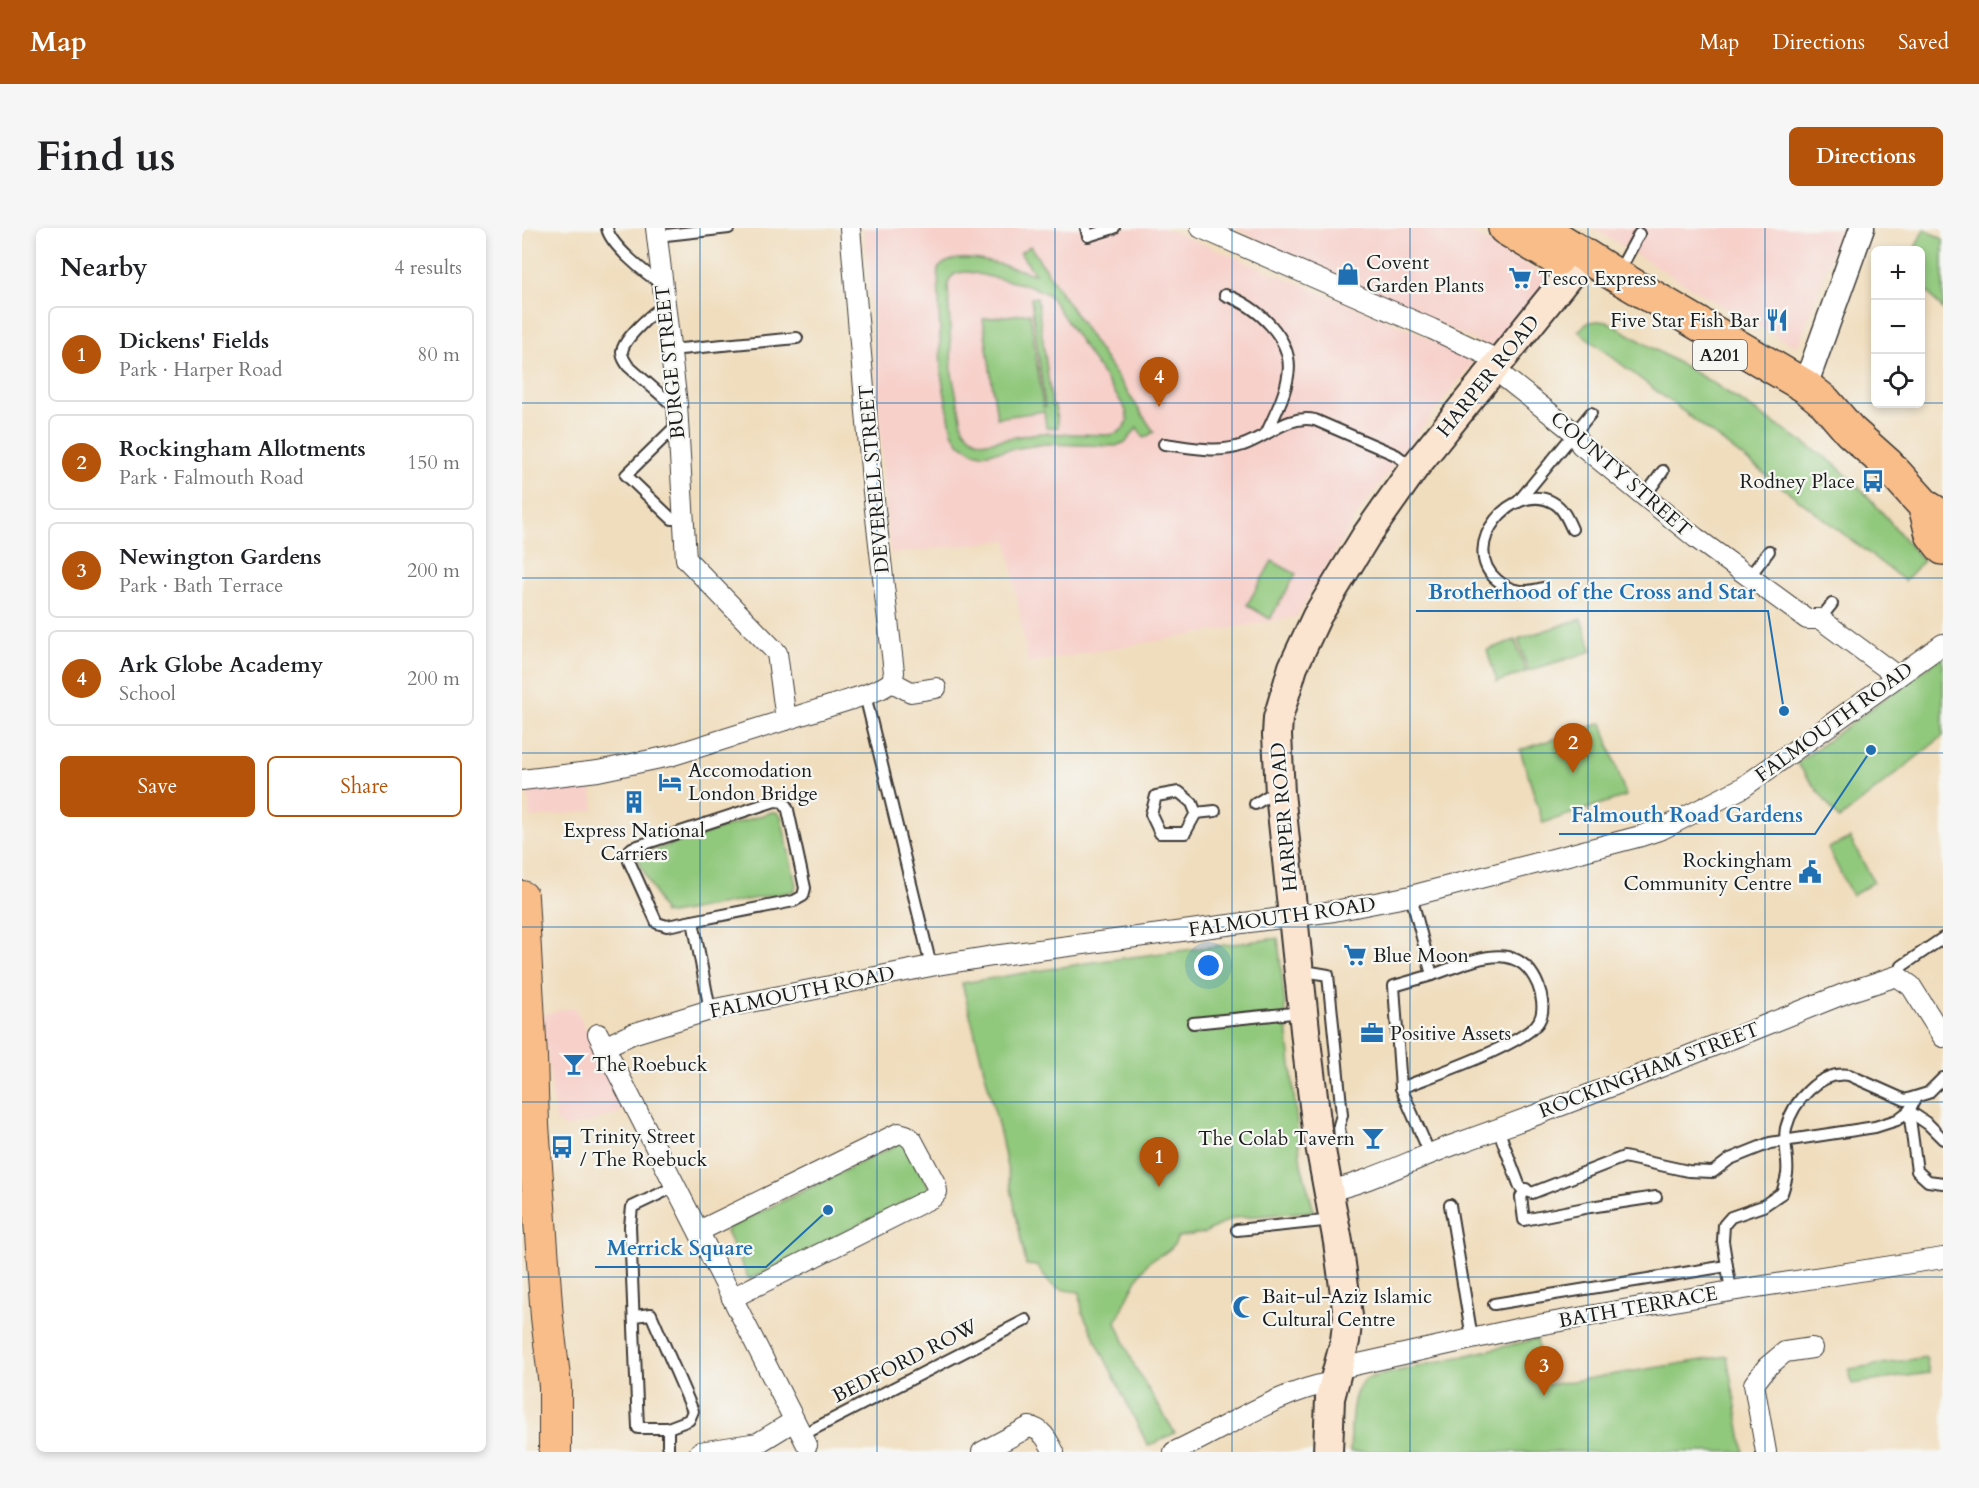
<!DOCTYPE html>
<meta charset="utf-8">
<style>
body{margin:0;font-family:Cardo,serif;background:#f6f6f6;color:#202124}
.controls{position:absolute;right:18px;top:18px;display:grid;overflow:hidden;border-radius:9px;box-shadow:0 3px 9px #0003}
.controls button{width:54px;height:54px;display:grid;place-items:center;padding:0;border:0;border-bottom:2px solid #e0e0e0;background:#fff;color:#202124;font:30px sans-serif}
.you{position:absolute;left:687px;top:738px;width:21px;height:21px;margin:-15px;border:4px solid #fff;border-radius:50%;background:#1a73e8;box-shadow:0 0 0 9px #1a73e833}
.badge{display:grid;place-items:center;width:39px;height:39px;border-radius:50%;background:#b45309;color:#fff;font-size:20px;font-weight:700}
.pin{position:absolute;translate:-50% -50px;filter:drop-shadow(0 2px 3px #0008)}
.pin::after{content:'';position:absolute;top:32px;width:21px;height:18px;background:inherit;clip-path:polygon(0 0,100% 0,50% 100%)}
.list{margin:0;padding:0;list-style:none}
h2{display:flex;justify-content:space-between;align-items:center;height:78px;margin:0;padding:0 24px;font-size:26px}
h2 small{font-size:20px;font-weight:400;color:#757577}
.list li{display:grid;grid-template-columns:39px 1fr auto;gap:18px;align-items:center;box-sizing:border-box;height:96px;margin:0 12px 12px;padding:0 12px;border:2px solid #e0e0e0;border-radius:9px}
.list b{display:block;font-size:22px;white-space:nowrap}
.list p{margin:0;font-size:20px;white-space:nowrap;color:#757577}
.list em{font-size:20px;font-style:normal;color:#757577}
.actions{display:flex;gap:12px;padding:18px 24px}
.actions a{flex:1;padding:14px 0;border:2px solid #b45309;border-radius:9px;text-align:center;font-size:21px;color:#b45309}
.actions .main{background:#b45309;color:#fff}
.icon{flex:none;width:33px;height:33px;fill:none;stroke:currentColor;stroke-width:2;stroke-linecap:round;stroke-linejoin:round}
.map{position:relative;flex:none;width:1421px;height:1224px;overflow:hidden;border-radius:9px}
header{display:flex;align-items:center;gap:36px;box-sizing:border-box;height:84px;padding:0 30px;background:#b45309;color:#fff}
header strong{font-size:28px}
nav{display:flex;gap:33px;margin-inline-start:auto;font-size:21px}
.intro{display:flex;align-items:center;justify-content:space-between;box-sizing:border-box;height:144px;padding:0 36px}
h1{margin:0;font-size:42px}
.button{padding:15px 27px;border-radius:9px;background:#b45309;color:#fff;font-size:21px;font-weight:700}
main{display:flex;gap:36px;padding:0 36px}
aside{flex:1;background:#fff;border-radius:9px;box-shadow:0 3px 9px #0003}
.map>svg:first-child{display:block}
.built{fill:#f7d0ca}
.green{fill:#90c87c;stroke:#56724c;stroke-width:1.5;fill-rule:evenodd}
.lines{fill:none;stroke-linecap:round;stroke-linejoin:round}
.service-casing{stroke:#3c3934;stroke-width:14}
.minor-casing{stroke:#3c3934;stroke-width:22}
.tertiary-casing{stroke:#3c3934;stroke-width:27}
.secondary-casing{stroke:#3c3934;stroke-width:32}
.primary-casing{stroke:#3c3934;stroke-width:34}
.trunk-casing{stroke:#3c3934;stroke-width:36}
.service{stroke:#fff;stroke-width:10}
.minor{stroke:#fff;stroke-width:20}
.tertiary{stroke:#fff;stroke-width:24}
.secondary{stroke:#fce5d0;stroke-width:28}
.primary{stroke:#f8bd89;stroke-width:32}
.trunk{stroke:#f8bd89;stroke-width:33}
.grid{fill:none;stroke:#1f6fb2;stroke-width:1.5;stroke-opacity:0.55}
.labels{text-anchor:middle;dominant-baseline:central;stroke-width:4.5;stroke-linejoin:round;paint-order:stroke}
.shield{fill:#f6f6f2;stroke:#5d5d5c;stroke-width:1.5}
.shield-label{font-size:18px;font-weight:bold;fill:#1c1c1c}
.poi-label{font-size:20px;fill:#1c1c1c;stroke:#f6f6f2;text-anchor:start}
.street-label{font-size:20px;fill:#1c1c1c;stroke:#f6f6f2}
.leader{fill:none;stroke:#1f6fb2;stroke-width:2}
.callout-dot{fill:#1f6fb2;stroke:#f6f6f2;stroke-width:2}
.callout-label{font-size:21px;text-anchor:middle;font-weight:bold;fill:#1f6fb2;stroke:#f6f6f2;stroke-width:4.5;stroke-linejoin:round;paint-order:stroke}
</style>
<header>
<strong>Map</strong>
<nav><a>Map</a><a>Directions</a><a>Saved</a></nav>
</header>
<div class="intro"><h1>Find us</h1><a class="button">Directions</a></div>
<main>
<aside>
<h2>Nearby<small>4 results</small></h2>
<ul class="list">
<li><span class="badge">1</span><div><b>Dickens' Fields</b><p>Park · Harper Road</p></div><em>80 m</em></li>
<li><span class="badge">2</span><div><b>Rockingham Allotments</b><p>Park · Falmouth Road</p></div><em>150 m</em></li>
<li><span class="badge">3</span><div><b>Newington Gardens</b><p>Park · Bath Terrace</p></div><em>200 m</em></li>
<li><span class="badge">4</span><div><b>Ark Globe Academy</b><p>School</p></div><em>200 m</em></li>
</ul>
<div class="actions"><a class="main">Save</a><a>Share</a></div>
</aside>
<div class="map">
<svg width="1421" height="1224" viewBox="0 0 1421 1224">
<rect width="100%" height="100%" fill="#f6f6f2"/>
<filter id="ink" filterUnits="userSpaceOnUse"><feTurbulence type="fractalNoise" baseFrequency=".0167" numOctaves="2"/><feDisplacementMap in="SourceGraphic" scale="12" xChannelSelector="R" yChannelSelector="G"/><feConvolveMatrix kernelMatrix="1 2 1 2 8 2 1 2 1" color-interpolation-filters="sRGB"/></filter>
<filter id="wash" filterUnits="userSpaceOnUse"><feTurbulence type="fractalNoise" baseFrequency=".008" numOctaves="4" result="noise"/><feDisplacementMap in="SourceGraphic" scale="24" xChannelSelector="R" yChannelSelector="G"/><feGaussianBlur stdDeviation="1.35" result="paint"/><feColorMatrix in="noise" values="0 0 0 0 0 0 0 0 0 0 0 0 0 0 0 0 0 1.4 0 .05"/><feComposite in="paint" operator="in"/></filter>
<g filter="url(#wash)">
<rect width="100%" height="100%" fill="#f0ddbd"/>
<g class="built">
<path d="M342,0H642L894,104L952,133L881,224L835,287L774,389L506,435L485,312L369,326L362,260L352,105Z"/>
<path d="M712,0H941L1028,51L975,123Z"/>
<path d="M1070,0H1318L1278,113L1273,118L1224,92Z"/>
<path d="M68,549L72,582L8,590L6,557Z"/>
<path d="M52,779L104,879L95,886L45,900L34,894L20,787Z"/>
</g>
<g class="green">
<path d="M1402,1L1421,11V82L1403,61L1399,64L1398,22H1392Z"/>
<path d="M508,18L632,204L622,210L615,200L604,214L594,218L523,216L460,226L451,224L437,215L430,204L428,194L419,146L416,41C433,18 488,40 513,46L498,25ZM447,44L509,58L527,67L603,180L606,192C602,202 596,206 586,207L516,205L465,214C454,214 448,209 441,200L430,146L426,57C428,45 436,44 447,44Z"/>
<path d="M515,69L530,178H533L536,199L524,200L522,183L475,190L461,91L508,85L521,179H523L509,70Z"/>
<path d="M1076,93L1086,94L1191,155L1306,231C1343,260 1371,298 1401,333L1383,353L1056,103L1067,94Z"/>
<path d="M750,333L774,346L748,391L725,377Z"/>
<path d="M1059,391L1070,423L1006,443L996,411Z"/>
<path d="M993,412L1004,444L975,454L965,422Z"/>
<path d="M1421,428V508L1317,591L1275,535Z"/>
<path d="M1080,495L1104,568L1021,595L998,522Z"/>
<path d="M250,584H254L259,588L274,657L272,663L149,686L142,685L117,633L119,626Z"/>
<path d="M1328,610L1352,654L1330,668L1306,620Z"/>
<path d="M756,710L779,936L792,983L711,990L682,1005L656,1009C647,1030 634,1025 625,1036C613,1051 603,1076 594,1094L613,1139L653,1205L626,1218L560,1084L558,1064C531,1062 530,1060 515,1038L504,1037L479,909L440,755L571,734Z"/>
<path d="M382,913L408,961L228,1051L226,1049L204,1004L206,1000Z"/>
<path d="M1015,1111L1026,1157L1205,1128L1222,1224H828C830,1203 826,1161 846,1150Z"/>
<path d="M1404,1129L1407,1145L1330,1156L1327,1141Z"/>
</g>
</g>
<g filter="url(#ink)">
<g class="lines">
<g class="service-casing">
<g id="service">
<path d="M85,0C88,17 125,47 140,56"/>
<path d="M564,0L566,8L592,0"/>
<path d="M135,8L207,0"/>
<path d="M1096,45L1117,6"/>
<path d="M703,67C734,77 773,111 766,148C763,168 753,186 745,204"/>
<path d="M143,77C131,84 101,111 100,124C100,130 103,133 106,138L155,181"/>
<path d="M148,122L275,110"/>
<path d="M156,196L104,247L150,291H160"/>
<path d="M642,216C667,219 696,226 721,217C745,209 766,186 793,192L874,227L892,240"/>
<path d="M1122,269L1141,243"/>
<path d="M996,274L1069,185"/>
<path d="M1227,349L1247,323"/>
<path d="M1021,360C1002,365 990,365 975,352C935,318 992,251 1032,275C1041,280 1046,292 1050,301"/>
<path d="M1298,391L1310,376"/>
<path d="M343,467L409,738"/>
<path d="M253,573L262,574L266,582L283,660L281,668L272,673L145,698L135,695L107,633V623L110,620Z"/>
<path d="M733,576L746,568L757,566"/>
<path d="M674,585L663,605H638L629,586L634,568L657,564L670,575L674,585L693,583"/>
<path d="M171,693L188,782"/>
<path d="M777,742L806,747L820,887L817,897L818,910L801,919"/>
<path d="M1375,748L1380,738L1421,710"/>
<path d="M671,795L781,784"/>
<path d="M879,860L872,758L910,747L889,668"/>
<path d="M1387,883L1395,943L1406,953L1421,955"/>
<path d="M1387,883L1406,896L1421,911"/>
<path d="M976,901L998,959L1010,965L1102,929L1166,943L1191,944L1208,931L1248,915L1353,899L1375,892L1387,883L1394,869"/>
<path d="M908,926L879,860C906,849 1005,816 1017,793C1023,783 1020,767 1016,757C995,707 947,735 910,747"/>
<path d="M1004,961L999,969L1002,992L1068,979L1134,969"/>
<path d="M928,977L950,1110"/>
<path d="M715,1002L811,992"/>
<path d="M1209,1063L1201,1013L1202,997L1209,989L1241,978L1260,965C1262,959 1264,952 1265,946C1267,931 1261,916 1264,900C1271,873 1298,843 1327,847L1383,872L1406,865L1421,850"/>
<path d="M972,1076L1205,1038"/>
<path d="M112,1088L129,1086L171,1183L167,1192L146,1200"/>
<path d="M280,1207L504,1092"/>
<path d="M146,1224V1200H116L108,998L110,979L154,958"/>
</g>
</g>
<g class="minor-casing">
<g id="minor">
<path d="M134,0L155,176L164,331L255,425L264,492"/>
<path d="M328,0L351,264L372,444L370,454L389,464L414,460"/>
<path d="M679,0L910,101L978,133"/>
<path d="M972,141L1053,205L1059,217L1174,310L1285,391H1298L1375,448"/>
<path d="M0,552L76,543L148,528L343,467L360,460L370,454"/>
<path d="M76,806L285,1217"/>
<path d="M82,819L110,806L188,782L409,738L471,728L812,683L889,668L1119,608L1140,601L1220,560L1421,416"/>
<path d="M806,963C851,953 891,931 934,916C1067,869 1198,815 1329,763L1375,748L1389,758L1421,809"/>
<path d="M177,1003L377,905L384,907L390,912L414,957L415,964L411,969L210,1070"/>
<path d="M814,1141L999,1100L1209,1063L1421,1030"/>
<path d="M178,1224L236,1215L272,1193"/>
<path d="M460,1224L507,1199C521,1201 526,1213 532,1224"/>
<path d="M652,1224C702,1201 757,1163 811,1154"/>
<path d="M1244,1224L1232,1156L1245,1139L1263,1124L1290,1120"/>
</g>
</g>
<g class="tertiary-casing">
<path id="tertiary" d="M1283,158L1340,0"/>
</g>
<g class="secondary-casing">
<path id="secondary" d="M806,1224L808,1170L823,1113L826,1088L816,1014L795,901L785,821L758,565L755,507L756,490L771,439L795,388L844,308L892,240L1052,41"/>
</g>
<g class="primary-casing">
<path id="primary" d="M0,669L9,829L11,897L25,1089L33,1158V1224"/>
</g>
<g class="trunk-casing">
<g id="trunk">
<path d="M983,0L1035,31"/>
<path d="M1019,0L1095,48L1283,158L1303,174L1328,203L1366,237L1403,278L1421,289"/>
<path d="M1403,278L1410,306L1421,320"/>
</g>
</g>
<use href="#service" class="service"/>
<use href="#minor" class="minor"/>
<use href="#tertiary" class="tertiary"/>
<use href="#secondary" class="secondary"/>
<use href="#primary" class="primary"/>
<use href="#trunk" class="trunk"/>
</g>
</g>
<path class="grid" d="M178,0V1224M355,0V1224M533,0V1224M710,0V1224M888,0V1224M1066,0V1224M1243,0V1224M0,175H1354M1398,175H1421M0,350H1421M0,525H1421M0,699H1421M0,874H1421M0,1049H1421"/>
<defs>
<g id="shop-bare" transform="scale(1.8)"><path d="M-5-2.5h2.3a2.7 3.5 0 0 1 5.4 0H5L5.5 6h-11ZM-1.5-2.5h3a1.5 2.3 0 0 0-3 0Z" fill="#1f6fb2" stroke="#f6f6f2" stroke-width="2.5" paint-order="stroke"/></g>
<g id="supermarket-bare" transform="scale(1.8)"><path d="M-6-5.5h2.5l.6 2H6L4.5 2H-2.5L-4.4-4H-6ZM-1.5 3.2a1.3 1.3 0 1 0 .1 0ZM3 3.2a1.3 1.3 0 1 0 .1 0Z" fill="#1f6fb2" stroke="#f6f6f2" stroke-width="2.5" paint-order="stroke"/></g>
<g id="restaurant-bare" transform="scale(1.8)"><path d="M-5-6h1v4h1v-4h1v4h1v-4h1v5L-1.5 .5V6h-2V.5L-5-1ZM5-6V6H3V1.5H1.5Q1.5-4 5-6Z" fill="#1f6fb2" stroke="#f6f6f2" stroke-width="2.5" paint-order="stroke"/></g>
<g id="bus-bare" transform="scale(1.8)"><path d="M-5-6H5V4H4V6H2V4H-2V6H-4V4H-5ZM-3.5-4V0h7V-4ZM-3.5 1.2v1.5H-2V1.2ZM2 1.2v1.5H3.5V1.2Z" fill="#1f6fb2" stroke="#f6f6f2" stroke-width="2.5" paint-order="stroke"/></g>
<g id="hotel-bare" transform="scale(1.8)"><path d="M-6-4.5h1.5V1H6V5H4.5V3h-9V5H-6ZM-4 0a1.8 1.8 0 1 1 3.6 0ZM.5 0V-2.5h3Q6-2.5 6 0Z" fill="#1f6fb2" stroke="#f6f6f2" stroke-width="2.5" paint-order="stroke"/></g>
<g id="building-bare" transform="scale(1.8)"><path d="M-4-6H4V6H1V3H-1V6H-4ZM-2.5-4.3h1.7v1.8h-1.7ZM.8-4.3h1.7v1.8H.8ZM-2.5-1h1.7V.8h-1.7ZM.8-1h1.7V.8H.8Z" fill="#1f6fb2" stroke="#f6f6f2" stroke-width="2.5" paint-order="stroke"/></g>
<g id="civic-bare" transform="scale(1.8)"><path d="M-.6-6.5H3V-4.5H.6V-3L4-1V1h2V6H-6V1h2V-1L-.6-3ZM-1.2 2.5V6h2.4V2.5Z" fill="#1f6fb2" stroke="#f6f6f2" stroke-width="2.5" paint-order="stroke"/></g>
<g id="office-bare" transform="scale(1.8)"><path d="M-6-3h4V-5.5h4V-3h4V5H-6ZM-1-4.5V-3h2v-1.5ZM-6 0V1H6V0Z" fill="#1f6fb2" stroke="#f6f6f2" stroke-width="2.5" paint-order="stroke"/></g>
<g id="bar-bare" transform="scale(1.8)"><path d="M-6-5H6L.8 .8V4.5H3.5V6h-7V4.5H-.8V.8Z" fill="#1f6fb2" stroke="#f6f6f2" stroke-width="2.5" paint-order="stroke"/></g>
<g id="mosque-bare" transform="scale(1.8)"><path d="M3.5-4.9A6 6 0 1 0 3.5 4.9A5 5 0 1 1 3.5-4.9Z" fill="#1f6fb2" stroke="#f6f6f2" stroke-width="2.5" paint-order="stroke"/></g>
</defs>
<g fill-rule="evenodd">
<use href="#shop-bare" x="826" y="46"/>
<use href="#supermarket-bare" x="998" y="50"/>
<use href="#restaurant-bare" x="1255" y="92"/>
<use href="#bus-bare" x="1351" y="253"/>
<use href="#hotel-bare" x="148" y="554"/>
<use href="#building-bare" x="112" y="574"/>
<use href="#civic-bare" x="1288" y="644"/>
<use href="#supermarket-bare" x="833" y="727"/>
<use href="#office-bare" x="850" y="805"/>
<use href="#bar-bare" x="52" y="836"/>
<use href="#bar-bare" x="851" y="910"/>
<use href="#bus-bare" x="40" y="919"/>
<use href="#mosque-bare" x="722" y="1079"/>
</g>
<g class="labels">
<rect class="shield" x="1171" y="112" width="54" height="30" rx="4.5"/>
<g class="shield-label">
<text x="1198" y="127">A201</text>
</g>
<g class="poi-label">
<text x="844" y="34">Covent<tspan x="844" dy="23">Garden Plants</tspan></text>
<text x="1016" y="50">Tesco Express</text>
<text x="1237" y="92" text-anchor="end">Five Star Fish Bar</text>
<text x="1333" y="253" text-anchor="end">Rodney Place</text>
<text x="166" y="542">Accomodation<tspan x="166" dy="23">London Bridge</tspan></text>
<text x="112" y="602" text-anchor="middle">Express National<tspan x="112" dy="23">Carriers</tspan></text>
<text x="1270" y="632" text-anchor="end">Rockingham<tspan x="1270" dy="23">Community Centre</tspan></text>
<text x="851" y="727">Blue Moon</text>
<text x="868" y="805">Positive Assets</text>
<text x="70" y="836">The Roebuck</text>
<text x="58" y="908">Trinity Street<tspan x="58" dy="23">/ The Roebuck</tspan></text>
<text x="833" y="910" text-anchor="end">The Colab Tavern</text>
<text x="740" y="1068">Bait-ul-Aziz Islamic<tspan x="740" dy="23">Cultural Centre</tspan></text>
</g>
<g class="street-label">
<text transform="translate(148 134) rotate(-96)">BURGE STREET</text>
<text transform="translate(966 148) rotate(-51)">HARPER ROAD</text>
<text transform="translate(1099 246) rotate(41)">COUNTY STREET</text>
<text transform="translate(352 251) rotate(-95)">DEVERELL STREET</text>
<text transform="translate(1312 494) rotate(-36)">FALMOUTH ROAD</text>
<text transform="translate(762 589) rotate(-95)">HARPER ROAD</text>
<text transform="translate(760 689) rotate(-8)">FALMOUTH ROAD</text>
<text transform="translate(280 764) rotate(-12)">FALMOUTH ROAD</text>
<text transform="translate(1127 842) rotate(-21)">ROCKINGHAM STREET</text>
<text transform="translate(1116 1079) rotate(-10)">BATH TERRACE</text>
<text transform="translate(383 1133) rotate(-27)">BEDFORD ROW</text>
</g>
</g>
<path class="leader" d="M1262 483L1246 383H894M1349 522L1293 606H1037M306 982L244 1039H73"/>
<g class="callout-dot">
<circle cx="1262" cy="483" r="6"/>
<circle cx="1349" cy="522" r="6"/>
<circle cx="306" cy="982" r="6"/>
</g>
<g class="callout-label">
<text x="1070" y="371">Brotherhood of the Cross and Star</text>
<text x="1165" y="594">Falmouth Road Gardens</text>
<text x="158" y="1027">Merrick Square</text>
</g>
</svg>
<div class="controls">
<button>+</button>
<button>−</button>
<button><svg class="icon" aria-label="locate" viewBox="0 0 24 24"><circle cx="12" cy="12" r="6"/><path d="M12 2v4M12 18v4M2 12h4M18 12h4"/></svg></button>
</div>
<div class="you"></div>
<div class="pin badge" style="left:637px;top:959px">1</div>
<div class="pin badge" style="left:1051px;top:545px">2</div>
<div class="pin badge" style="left:1022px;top:1168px">3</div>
<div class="pin badge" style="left:637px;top:179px">4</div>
</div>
</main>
